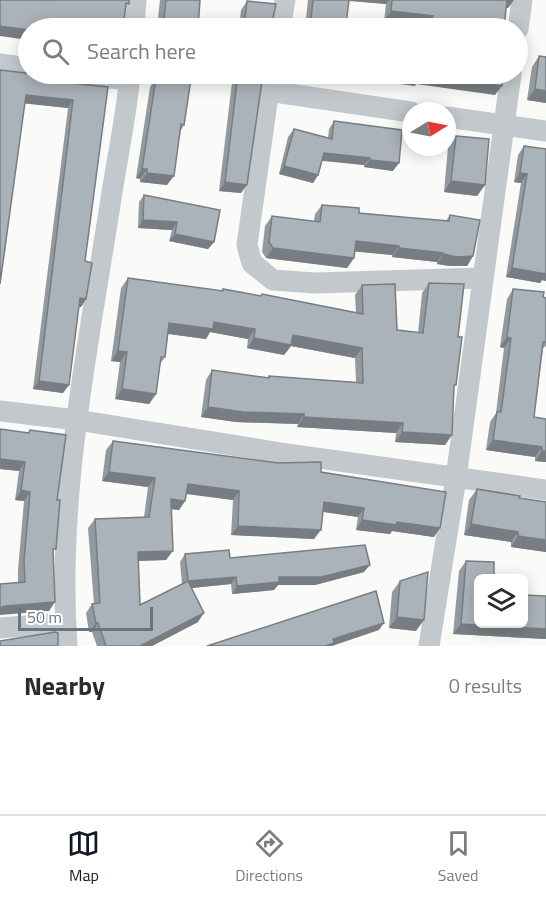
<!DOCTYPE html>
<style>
body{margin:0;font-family:"Titillium Web",sans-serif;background:#f2f2f3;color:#2b2b33}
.controls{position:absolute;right:18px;bottom:18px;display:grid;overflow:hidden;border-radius:9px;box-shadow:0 3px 15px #0003}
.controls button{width:54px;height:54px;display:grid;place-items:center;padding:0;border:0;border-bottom:2px solid #e1e1e2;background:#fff;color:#2b2b33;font:30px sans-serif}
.compass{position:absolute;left:402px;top:102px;width:54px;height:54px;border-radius:50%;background:#fff;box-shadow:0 3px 15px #0003;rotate:80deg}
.scale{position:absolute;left:18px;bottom:15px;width:135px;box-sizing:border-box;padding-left:6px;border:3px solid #657683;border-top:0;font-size:16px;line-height:21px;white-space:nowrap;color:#657683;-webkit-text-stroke:4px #fff;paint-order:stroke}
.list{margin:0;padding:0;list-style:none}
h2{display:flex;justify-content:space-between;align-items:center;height:78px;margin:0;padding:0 24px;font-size:26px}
h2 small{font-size:20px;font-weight:400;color:#7c7c81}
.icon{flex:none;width:33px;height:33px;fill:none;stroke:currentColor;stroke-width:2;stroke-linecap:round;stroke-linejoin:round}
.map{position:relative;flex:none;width:546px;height:646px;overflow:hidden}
.search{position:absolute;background:#fff;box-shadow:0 3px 15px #0003;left:18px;right:18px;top:18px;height:66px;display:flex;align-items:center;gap:15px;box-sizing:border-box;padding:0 21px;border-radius:33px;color:#7c7c81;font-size:22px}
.sheet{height:168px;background:#fff}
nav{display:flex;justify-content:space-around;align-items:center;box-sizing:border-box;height:84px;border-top:2px solid #e1e1e2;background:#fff;font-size:16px;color:#7c7c81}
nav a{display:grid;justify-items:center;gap:3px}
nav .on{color:#111827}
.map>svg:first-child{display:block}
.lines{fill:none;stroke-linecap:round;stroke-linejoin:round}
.minor{stroke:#c3c8cc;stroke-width:21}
.wall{fill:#929a9f}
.shaded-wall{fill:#777d82}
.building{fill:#aab3b9;stroke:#777d82;stroke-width:1.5}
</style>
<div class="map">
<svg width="546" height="646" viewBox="0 0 546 646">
<rect width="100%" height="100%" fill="#fafaf8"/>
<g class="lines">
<g class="minor">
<path d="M134,28L136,0"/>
<path d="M280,28L285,0"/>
<path d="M518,29L522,0"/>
<path d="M0,64L28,68"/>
<path d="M74,74L129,80"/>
<path d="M271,74L247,245L252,263L273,280L315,283L483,278"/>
<path d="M268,91L411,112"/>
<path d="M447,117L546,131"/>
<path d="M0,411L77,420L281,453L546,490"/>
<path d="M0,628L65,623"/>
<path d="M67,646C56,492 90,338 113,186C119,149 127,111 130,74"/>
<path d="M429,646L456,478L511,74"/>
</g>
</g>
<g class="wall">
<path d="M160,0H200L198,28H157Z"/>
<path d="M308,0H514L508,8H506L504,28H426V25L384,21L386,4L349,1L346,24L385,28H305Z"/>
<path d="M247,1L273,18L276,28H239L241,10Z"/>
<path d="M539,56L546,103L527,100L532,67Z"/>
<path d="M0,70L52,81L108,87L85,261L86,299L81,307H79L63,393L33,389L68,108L24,103Z"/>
<path d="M157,74H194L190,83L184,125L181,130L167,185L140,182V179L136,178L150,87L156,78Z"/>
<path d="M233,74H263L241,193L219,191Z"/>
<path d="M334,121L393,171L364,167V165L322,161L318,175L313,183L279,174L288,137L294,129L328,138L329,129Z"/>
<path d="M456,136L485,185L477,196L444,192L448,147Z"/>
<path d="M524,146L546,149V281L542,280L540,283L506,277L521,183L514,182L518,155Z"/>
<path d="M144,195L214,242L208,249L169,241L172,230L138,228L139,202Z"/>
<path d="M322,205L359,213L402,217L446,221L450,215L473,256L467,266H450L437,264V262L392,257V255L355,251L354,258L347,268L266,258L262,252L265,226L272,216L314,221L315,214Z"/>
<path d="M128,278L222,291L223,289L260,296L262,294L356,313L355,295L362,285L397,330L418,333L422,293L429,283L458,337L454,389L445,445L395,442L396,433L297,427L298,424L236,422L201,417L206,380L212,370L268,378L269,376L356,382L355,358L291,346L284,355L247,348L248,339L210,332L206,339L168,334L165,357L160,364L156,394L149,404L115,399L120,362L111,361L121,288Z"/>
<path d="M513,289L546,298V347L545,346L543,349L534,417L546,462L535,461V457L486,450L490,422L496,413L504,348L500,347L507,299Z"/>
<path d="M0,429L27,433L30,430L57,500L49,611L18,583V570L24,501L15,500L19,471L0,469Z"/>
<path d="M113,441L321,472L434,537L392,531L390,534L356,530L358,517L323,512L314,539L231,535L233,500L186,494L185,501L179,510L171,509L166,560L138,561L140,605L182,584L180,562L185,554L364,572L315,585H278L274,590L232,594L231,584L191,588L198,622L152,646H97L92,632H89L86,613L92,604H94L88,528L95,519L144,517L148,487L102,481L106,450Z"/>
<path d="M477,489L519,498L546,502V552L511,547V542L464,535L469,500Z"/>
<path d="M466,561L478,624L546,596V639L453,634L459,571Z"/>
<path d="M400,581L416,631L389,628L392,592Z"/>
</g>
<g class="shaded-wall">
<path d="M343,0H389L386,4Z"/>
<path d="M505,0H514L508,8L500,7Z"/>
<path d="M391,11L433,16L426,25L384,21Z"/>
<path d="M0,26L28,30V40L0,36Z"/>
<path d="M324,74H396L421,75L502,86L495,95L416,84L415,86Z"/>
<path d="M535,89L546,91V103L527,100Z"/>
<path d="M26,95L73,100L68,108L20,103Z"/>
<path d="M324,153L370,158L364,165L319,160Z"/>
<path d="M370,160L399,163L393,171L364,167Z"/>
<path d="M284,166L318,175L313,183L279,174Z"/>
<path d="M142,169H147L140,179L136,178Z"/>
<path d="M147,173L174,176L167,185L140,182Z"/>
<path d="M520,173L527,174L521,183L514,182Z"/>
<path d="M451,181L485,185L477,196L444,192Z"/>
<path d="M225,182L247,185L241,193L219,191Z"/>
<path d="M143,220L177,222L172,230L138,228Z"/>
<path d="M175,234L214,242L208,249L169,241Z"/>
<path d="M356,241L399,246L392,255L349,251Z"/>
<path d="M273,248L354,258L347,268L266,258Z"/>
<path d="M399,248L443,253L437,262L392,257Z"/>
<path d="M443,254L473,256L467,266H450L437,264Z"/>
<path d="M512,268L546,272V281L542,280L540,283L506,277Z"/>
<path d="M80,298L86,299L81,307L74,306Z"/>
<path d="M214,322L255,329L248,339L210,332L206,339L162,333L169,323Z"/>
<path d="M293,335L362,348L355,358L291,346L284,355L247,348L254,338Z"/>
<path d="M507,337L511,338L504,348L500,347Z"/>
<path d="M118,351L127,352L120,362L111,361Z"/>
<path d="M39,381L69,385L63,393L33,389Z"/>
<path d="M122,389L156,394L149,404L115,399Z"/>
<path d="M208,407L304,414L298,424L236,422L201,417Z"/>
<path d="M304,417L403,423L396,433L297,427Z"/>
<path d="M402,432L452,435L445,445L395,442Z"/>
<path d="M493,440L542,447L535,457L486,450Z"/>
<path d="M542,451H546V462L535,461Z"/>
<path d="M0,459L25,462L19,471L0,469Z"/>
<path d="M109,472L155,478L148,487L102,481Z"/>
<path d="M188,484L239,491L233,500L181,493Z"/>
<path d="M21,490L30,492L24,501L15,500Z"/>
<path d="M171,499L185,501L179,510L164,508Z"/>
<path d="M324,502L364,508L358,517L318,511Z"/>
<path d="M362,520L397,522L440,528L434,537L392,531L390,534L356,530Z"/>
<path d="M471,524L518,532L511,542L464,535Z"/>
<path d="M238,526L321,530L314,539L231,535Z"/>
<path d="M518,536L546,540V552L511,547Z"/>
<path d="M173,551L166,560L132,561L138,552Z"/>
<path d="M370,565L364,572L315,585H278L274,590L232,594L237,586L279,577Z"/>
<path d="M236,577L231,584L183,589L188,581Z"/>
<path d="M55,602L49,611L0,615V608L5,606Z"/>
<path d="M204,613L198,622L152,646H140Z"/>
<path d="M397,617L424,620L416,631L389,628Z"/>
<path d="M96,623H98L92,632H89Z"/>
<path d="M384,623L379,630L332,646H325L333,639Z"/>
<path d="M461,624L546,629V639L453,634Z"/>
</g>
<g class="building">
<path d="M0,0H129V4L126,3L123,28H28V30L0,26Z"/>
<path d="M166,0H200L198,28H163Z"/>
<path d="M313,0H349L346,24L385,28H310Z"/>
<path d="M392,0H507L504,28H431L433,16L391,11Z"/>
<path d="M247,1L276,4L273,18L276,28H244Z"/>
<path d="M539,56L546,57V91L535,89Z"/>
<path d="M0,70L52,76V81L108,87L85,261L92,263L86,299L80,298L69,385L39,381L73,100L26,95L0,284Z"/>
<path d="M162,74H194L193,79H191L184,125L181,124L174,176L147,173V169H142L156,78L162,79Z"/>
<path d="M238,74H263L247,185L225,182Z"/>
<path d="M396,74H504L502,86L421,75V77Z"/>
<path d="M334,121L402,130L399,163L370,160V158L324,153L318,175L284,166L294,129L332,139Z"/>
<path d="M456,136L489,139L485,185L451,181Z"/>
<path d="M524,146L546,149V274L512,268L527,174L520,173Z"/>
<path d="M144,195L220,210L214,242L175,234L177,222L143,220Z"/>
<path d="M322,205L359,208V213L402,217L449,221L450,215L480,220L473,256L457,257L443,254V253L399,248V246L356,241L354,258L273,248L269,242L272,216L320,222Z"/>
<path d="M128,278L223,291V289L261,296L262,294L363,314L362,285L395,284L397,330L423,333L429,283L464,284L458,337H462L456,385H454L452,435L402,432L403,423L304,417V414L243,412L208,407L212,370L269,378V376L363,383L362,348L293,335L291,345L254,338L255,329L214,322L213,329L169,323L165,357H161L156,394L122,389L127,352L118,351Z"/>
<path d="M513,289L544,292L543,297L546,298V342H543L534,417L546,419V451H542V447L493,440L497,412H501L511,338L507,337Z"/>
<path d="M0,429L29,433L30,430L66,435L57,500H60L56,549H53L55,602L5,606L0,608V584L25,582L24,561L30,492L21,490L25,462L0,459Z"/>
<path d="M113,441L278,463L321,462V472L446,492L440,528L397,522L396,525L362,520L364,508L324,502L321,530L238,526L239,491L188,484L185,501L171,499L173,551L138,552L140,605L188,581L204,613L140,646H106L98,623H96L92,604L100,603L95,519L149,517L155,478L109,472Z"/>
<path d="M477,489L520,496L519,498L546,502V540L518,536V532L471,524Z"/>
<path d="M365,545L370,565L321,577H279V582L237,586L236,577L188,581L185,554L229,550L230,558Z"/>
<path d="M466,561L494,562V579H478V624H524V595L546,596V629L461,624Z"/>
<path d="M428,572L424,620L397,617L400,581Z"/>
<path d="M376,591L384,623L333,639L334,643L325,646H207Z"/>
<path d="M55,632L58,633V646H0V641Z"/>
</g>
</svg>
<div class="controls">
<button><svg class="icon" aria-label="layers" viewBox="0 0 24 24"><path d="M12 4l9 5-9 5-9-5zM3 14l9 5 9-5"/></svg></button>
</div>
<svg class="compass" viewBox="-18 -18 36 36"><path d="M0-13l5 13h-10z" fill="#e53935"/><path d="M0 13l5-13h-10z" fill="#7c7c81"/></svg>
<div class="scale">50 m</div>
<div class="search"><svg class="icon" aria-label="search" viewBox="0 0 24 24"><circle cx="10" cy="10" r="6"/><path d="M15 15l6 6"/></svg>Search here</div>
</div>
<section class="sheet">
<h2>Nearby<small>0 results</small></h2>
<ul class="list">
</ul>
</section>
<nav>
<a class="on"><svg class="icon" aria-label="map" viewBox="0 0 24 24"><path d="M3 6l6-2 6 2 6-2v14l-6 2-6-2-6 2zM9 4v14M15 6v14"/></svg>Map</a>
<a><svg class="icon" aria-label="directions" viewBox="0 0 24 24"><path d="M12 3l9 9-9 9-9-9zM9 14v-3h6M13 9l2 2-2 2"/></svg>Directions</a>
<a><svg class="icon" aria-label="saved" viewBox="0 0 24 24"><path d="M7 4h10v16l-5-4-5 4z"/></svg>Saved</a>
</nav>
